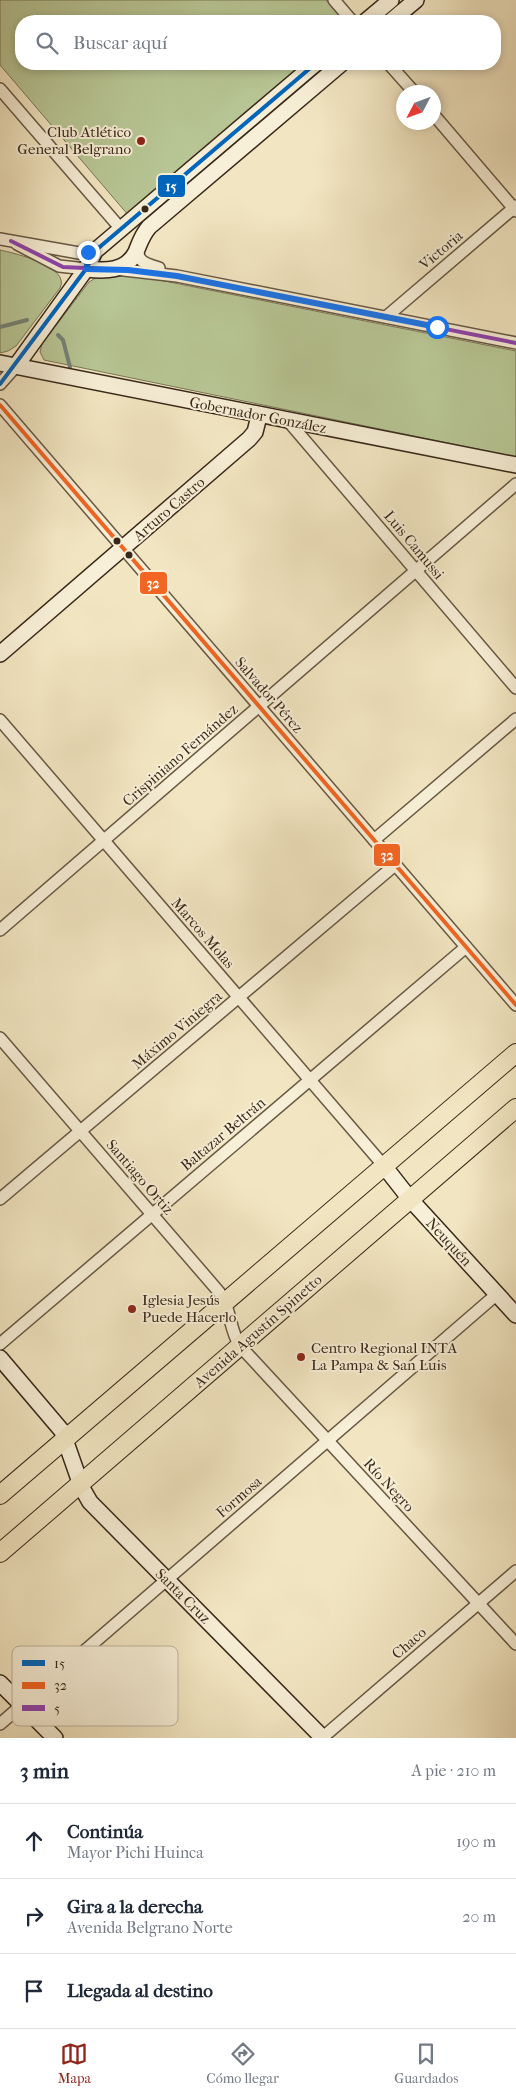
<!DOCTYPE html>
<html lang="es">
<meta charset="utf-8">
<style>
body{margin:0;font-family:"IM FELL French Canon",serif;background:#f6f6f7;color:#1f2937}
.compass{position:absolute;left:396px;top:85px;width:45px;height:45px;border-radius:50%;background:#fff;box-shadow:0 2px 8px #0003;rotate:229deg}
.stop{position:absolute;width:15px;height:15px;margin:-11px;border:4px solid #1a73e8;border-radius:50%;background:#fff}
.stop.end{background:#1a73e8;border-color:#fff;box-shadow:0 1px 5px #0008}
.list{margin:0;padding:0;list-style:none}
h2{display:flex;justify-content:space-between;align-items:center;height:65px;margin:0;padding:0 20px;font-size:21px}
h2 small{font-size:16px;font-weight:400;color:#747a83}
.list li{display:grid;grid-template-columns:32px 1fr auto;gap:15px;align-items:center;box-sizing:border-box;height:75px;padding:0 20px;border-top:1px solid #e0e1e3}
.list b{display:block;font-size:19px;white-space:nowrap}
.list p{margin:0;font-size:16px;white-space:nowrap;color:#747a83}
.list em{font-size:16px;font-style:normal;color:#747a83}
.icon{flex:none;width:28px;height:28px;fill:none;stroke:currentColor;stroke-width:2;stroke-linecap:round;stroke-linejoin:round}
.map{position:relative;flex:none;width:516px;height:1738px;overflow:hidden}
.search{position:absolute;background:#fff;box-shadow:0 2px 8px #0003;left:15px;right:15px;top:15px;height:55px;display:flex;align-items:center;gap:12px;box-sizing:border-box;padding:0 18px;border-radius:20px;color:#747a83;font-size:19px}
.sheet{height:290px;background:#fff}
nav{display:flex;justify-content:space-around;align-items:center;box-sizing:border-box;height:70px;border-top:1px solid #e0e1e3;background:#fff;font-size:14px;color:#747a83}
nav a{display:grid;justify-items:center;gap:2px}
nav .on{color:#8f2418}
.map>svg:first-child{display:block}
.green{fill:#b8c695;stroke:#787757}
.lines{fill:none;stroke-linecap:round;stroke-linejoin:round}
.stream{stroke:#748377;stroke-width:4}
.street-casing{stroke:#675843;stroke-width:14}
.secondary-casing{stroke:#392819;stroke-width:18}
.primary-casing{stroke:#392819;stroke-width:20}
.street{stroke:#f7efd7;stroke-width:11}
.secondary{stroke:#f7efd7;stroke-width:15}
.primary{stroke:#f2e6c2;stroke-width:18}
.bus-1-casing{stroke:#f7efd7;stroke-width:8}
.bus-2-casing{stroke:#f7efd7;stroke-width:8}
.bus-3-casing{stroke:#f7efd7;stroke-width:8}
.bus-1{stroke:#0065bd;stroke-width:4}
.bus-2{stroke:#f26522;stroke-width:4}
.bus-3{stroke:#8e44ad;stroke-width:4}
.route{stroke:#1a73e8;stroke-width:6}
.poi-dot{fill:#8f2418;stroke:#f7efd7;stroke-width:2}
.bus-dot{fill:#392819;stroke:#f7efd7;stroke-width:2}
.labels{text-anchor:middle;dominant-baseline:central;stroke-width:4;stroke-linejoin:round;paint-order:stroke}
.poi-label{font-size:15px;fill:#392819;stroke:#f7efd7;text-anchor:start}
.street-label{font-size:15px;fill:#392819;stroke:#f7efd7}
.key{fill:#f7efd7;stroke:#beb39e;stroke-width:1}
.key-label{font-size:14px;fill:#392819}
.line-badge{stroke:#f7efd7;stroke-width:2}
.badge-label{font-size:14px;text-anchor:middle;font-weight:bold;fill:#fff}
</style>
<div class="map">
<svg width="516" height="1738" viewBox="0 0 516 1738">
<rect width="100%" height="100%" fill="#f2e6c2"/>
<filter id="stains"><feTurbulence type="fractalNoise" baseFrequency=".004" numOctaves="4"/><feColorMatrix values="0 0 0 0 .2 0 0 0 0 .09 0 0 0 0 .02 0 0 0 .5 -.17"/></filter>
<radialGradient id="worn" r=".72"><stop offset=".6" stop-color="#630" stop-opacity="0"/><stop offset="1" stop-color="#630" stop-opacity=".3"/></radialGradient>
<g class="green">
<path d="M0,0H326L344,21H21V64H306L129,216L0,65Z"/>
<path d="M0,250C15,253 71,267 60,288L16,346L8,351L0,353Z"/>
<path d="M106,275L144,277L516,351V457L44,360L40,352L42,344L89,282L97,277Z"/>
</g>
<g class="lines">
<g class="stream">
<path d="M0,327L27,320"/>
<path d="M58,335L63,340L70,367"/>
</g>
<g class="street-casing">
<g id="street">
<path d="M334,0L352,21"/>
<path d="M389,64L414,92"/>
<path d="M0,89L121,229"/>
<path d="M434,115L516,211"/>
<path d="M0,239L79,253L97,249"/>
<path d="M17,244L59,266L86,269"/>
<path d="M137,249C138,263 147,264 159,268"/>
<path d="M115,269L177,276L516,343"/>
<path d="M386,317L516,206"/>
<path d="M0,384L16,366"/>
<path d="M0,405L516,1005"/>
<path d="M289,422L516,688"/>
<path d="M0,720L384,1166"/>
<path d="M374,840L516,719"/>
<path d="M0,930L516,484"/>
<path d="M0,1038L219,1292C231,1308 229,1329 240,1346L516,1644"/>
<path d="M0,1199L395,865"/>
<path d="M0,1344L466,947"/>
<path d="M0,1724L497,1294"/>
<path d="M322,1738L516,1571"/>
</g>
</g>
<g class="secondary-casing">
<g id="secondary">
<path d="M366,21L391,0"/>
<path d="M391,21L416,0"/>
<path d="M86,269C105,271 126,272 136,252C140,242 142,235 149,227L341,64"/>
<path d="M0,363L516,465"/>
<path d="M16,366L86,269L95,251L315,64"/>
<path d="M0,654L249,439L255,432L259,416"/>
<path d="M384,1166L410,1199L516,1315"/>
<path d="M0,1358L62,1431L82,1488L90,1502L323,1738"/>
<path d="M0,1683L55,1738"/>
</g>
</g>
<g class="primary-casing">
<g id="primary">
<path d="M0,1495L516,1053"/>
<path d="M0,1553L516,1108"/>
</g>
</g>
<use href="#street" class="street"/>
<use href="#secondary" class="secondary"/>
<use href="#primary" class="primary"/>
<g class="bus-1-casing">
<path id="bus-1" d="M0,384L86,269L95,251L315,64"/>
</g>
<g class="bus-2-casing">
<path id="bus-2" d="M0,405L516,1005"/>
</g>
<g class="bus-3-casing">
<path id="bus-3" d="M11,241L63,267L128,270L177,276L516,343"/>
</g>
<use href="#bus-1" class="bus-1"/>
<use href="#bus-2" class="bus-2"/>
<use href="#bus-3" class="bus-3"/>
</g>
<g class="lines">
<path class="route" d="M88,252L97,248L89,258L86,269L128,270L177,276L437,327"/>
</g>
<g class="poi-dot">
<circle cx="141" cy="141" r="5"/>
<circle cx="132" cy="1309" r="5"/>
<circle cx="301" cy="1357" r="5"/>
</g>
<g class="bus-dot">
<circle cx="145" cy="209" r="4.5"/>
<circle cx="117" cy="541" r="4.5"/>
<circle cx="129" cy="555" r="4.5"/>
</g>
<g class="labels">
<g class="poi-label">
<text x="131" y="132" text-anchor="end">Club Atlético<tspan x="131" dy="17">General Belgrano</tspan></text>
<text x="142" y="1300">Iglesia Jesús<tspan x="142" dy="17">Puede Hacerlo</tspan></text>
<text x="311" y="1348">Centro Regional INTA<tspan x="311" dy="17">La Pampa &amp; San Luis</tspan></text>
</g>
<g class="street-label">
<text transform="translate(441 250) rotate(-40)">Victoria</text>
<text transform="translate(258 415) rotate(11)">Gobernador González</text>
<text transform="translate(169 509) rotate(-41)">Arturo Castro</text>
<text transform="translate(414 545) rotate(50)">Luis Camussi</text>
<text transform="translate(269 695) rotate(49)">Salvador Pérez</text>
<text transform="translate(180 755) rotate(-41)">Crispiniano Fernández</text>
<text transform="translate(203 933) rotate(49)">Marcos Molas</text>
<text transform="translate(177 1030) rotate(-40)">Máximo Viniegra</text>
<text transform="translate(223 1134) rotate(-40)">Baltazar Beltrán</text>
<text transform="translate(140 1177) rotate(49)">Santiago Ortiz</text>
<text transform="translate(449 1242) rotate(47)">Neuquén</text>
<text transform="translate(258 1331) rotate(-41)">Avenida Agustín Spinetto</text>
<text transform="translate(389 1485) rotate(47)">Río Negro</text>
<text transform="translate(239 1497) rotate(-41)">Formosa</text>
<text transform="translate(183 1596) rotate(45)">Santa Cruz</text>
<text transform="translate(409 1643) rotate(-41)">Chaco</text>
</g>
</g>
<rect x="12" y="1646" width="166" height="80" rx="8" class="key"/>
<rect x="22" y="1660" width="23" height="6" fill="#0065bd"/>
<rect x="22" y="1682" width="23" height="7" fill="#f26522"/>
<rect x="22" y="1705" width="23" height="6" fill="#8e44ad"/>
<g class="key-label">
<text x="54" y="1668">15</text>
<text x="54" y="1690">32</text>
<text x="54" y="1713">5</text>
</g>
<g class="line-badge">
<rect x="157" y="174" width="29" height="24" rx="5" fill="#0065bd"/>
<rect x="139" y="571" width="29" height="24" rx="5" fill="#f26522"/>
<rect x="373" y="843" width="28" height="24" rx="5" fill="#f26522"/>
</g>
<g class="badge-label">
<text x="171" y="191">15</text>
<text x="153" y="588">32</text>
<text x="387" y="860">32</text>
</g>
<rect width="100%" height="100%" filter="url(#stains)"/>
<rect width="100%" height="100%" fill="url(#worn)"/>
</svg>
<svg class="compass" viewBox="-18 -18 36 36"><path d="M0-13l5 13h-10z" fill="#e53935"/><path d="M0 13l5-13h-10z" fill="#747a83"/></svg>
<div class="stop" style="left:437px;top:327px"></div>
<div class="stop end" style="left:88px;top:252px"></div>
<div class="search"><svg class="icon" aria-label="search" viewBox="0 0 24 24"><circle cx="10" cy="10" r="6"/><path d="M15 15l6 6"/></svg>Buscar aquí</div>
</div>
<section class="sheet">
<h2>3 min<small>A pie · 210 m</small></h2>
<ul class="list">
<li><svg class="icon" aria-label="ahead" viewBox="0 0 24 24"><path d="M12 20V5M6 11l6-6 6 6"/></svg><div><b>Continúa</b><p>Mayor Pichi Huinca</p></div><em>190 m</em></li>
<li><svg class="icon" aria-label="right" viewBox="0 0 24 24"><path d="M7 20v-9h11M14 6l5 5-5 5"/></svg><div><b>Gira a la derecha</b><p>Avenida Belgrano Norte</p></div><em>20 m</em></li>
<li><svg class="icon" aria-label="arrive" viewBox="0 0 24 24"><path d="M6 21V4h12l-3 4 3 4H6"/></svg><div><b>Llegada al destino</b></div></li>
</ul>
</section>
<nav>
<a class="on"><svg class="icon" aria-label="map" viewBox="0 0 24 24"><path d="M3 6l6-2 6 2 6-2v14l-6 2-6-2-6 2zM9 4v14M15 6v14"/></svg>Mapa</a>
<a><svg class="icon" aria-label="directions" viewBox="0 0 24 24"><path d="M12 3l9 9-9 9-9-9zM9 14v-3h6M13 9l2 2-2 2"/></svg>Cómo llegar</a>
<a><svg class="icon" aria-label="saved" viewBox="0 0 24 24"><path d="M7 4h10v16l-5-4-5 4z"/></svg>Guardados</a>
</nav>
